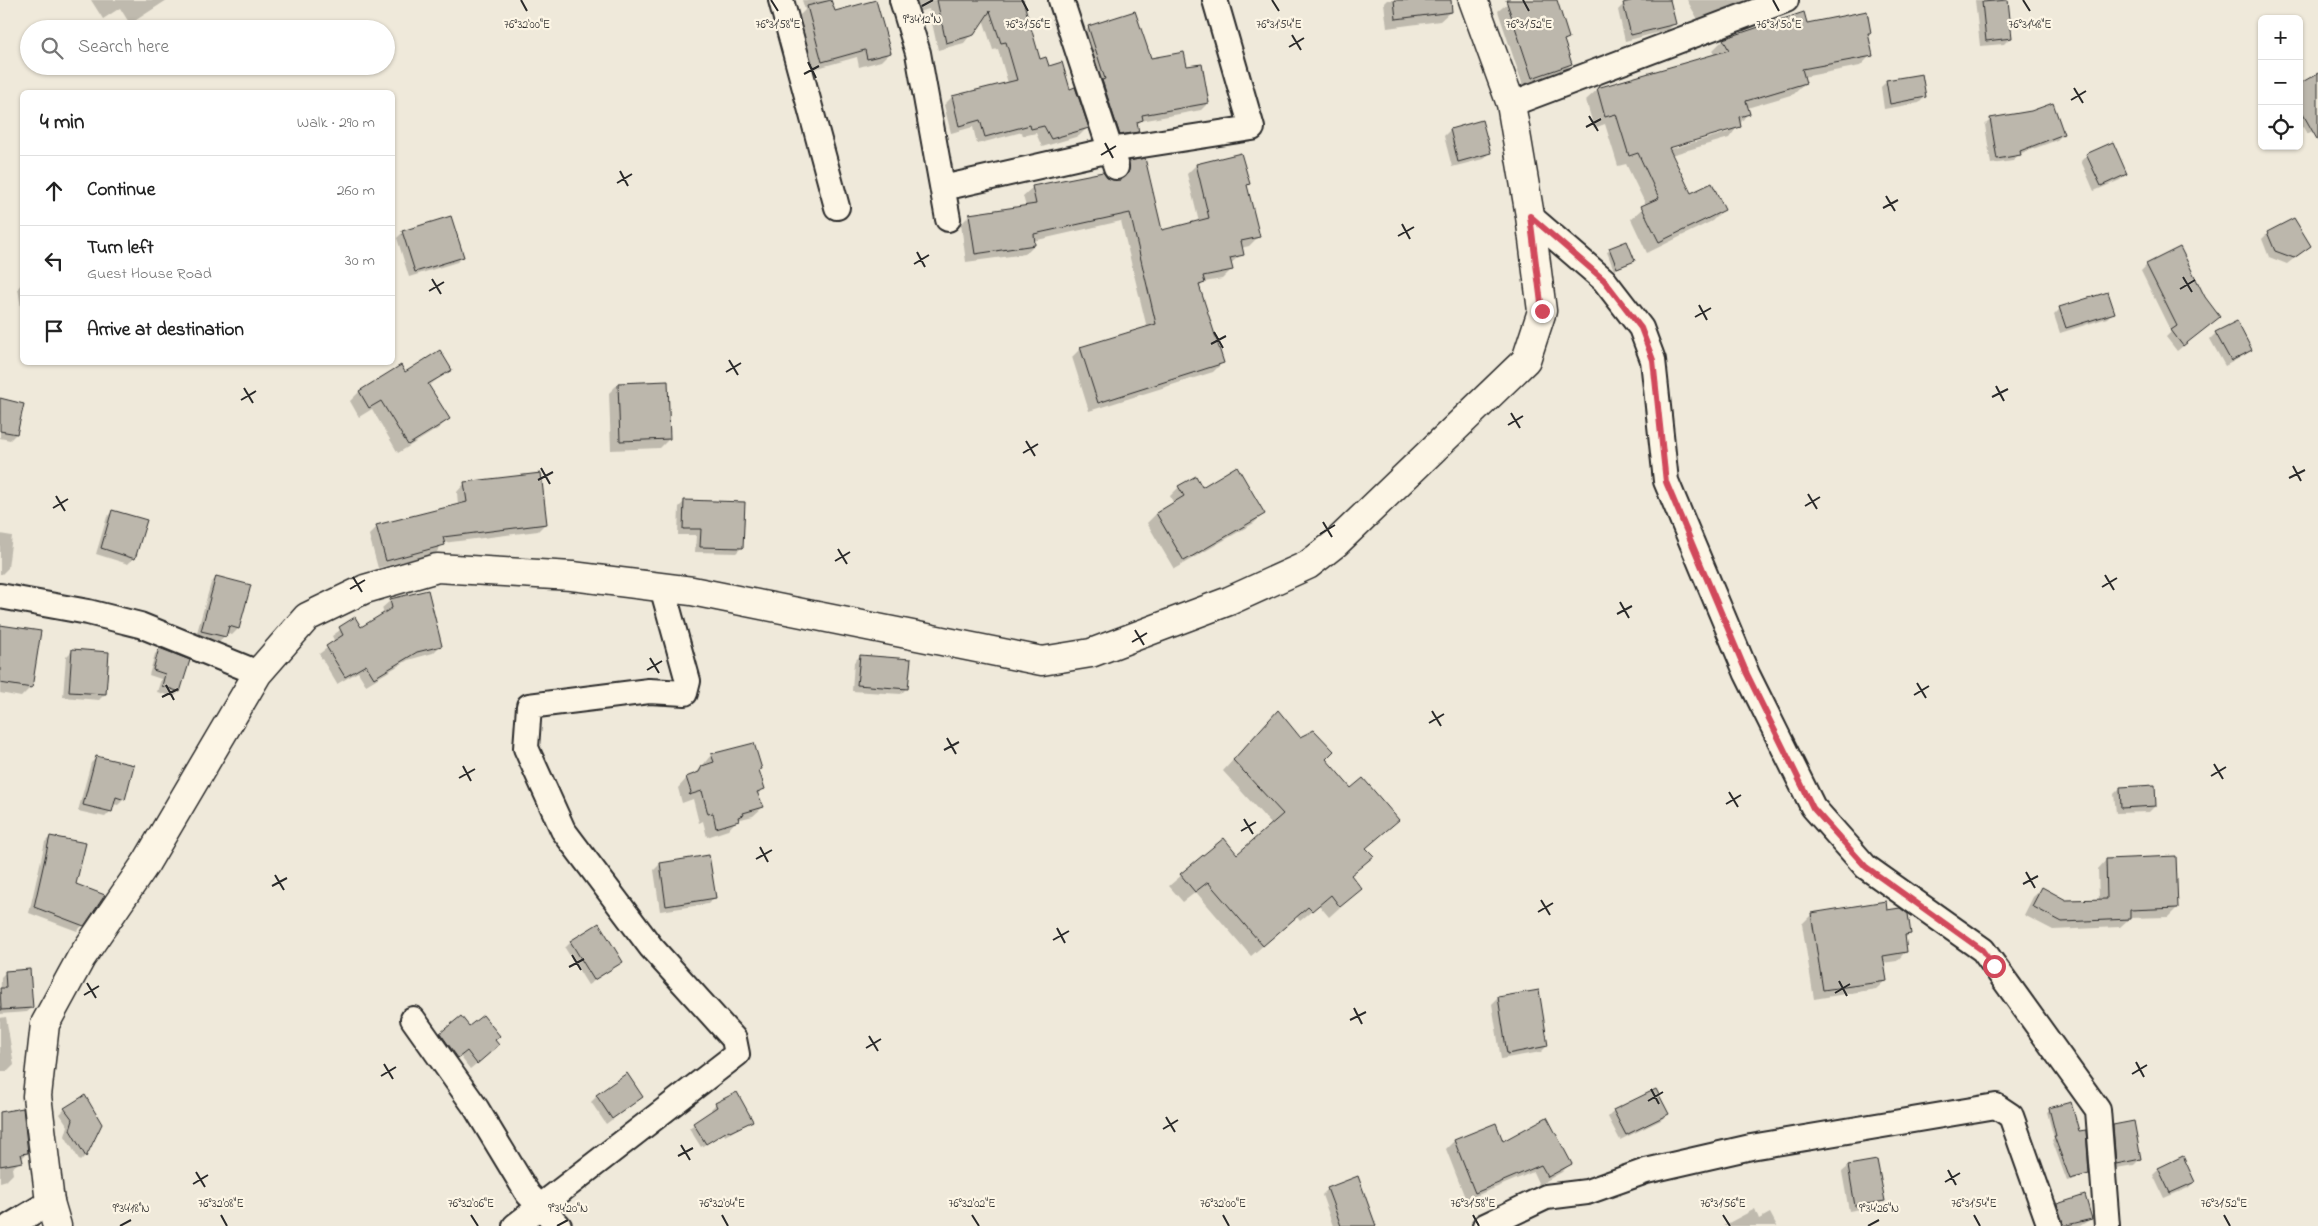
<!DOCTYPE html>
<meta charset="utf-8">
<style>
body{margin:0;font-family:"Indie Flower",sans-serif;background:#f6f6f6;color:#222}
.controls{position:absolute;right:15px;top:15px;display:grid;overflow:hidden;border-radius:8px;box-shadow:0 1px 4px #0004}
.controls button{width:45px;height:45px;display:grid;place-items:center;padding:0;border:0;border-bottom:1px solid #e0e0e0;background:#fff;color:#222;font:25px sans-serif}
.stop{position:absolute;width:15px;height:15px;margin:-11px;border:4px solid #d1495b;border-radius:50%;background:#fff}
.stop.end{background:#d1495b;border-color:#fff;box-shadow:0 1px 5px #0008}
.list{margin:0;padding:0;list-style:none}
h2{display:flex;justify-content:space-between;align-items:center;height:65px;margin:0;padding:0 20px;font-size:21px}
h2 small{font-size:16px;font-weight:400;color:#767676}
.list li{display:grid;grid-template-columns:32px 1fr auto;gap:15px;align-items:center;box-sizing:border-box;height:70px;padding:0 20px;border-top:1px solid #e0e0e0}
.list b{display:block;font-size:19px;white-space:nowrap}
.list p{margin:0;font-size:16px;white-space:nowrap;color:#767676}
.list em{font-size:16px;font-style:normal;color:#767676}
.icon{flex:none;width:28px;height:28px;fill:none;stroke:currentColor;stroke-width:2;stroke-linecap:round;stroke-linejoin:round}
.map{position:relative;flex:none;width:2318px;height:1226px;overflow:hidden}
.search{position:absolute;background:#fff;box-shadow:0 1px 4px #0004;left:20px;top:20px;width:375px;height:55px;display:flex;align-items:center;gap:12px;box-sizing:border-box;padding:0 18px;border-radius:28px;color:#767676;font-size:19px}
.panel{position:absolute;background:#fff;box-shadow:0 1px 4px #0004;left:20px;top:90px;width:375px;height:275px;border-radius:8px}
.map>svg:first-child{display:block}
.shadow{fill:#0003;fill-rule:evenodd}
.building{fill:#bcb7ac;stroke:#2b2b2b}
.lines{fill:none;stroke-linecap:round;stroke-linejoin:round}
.minor-casing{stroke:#2b2b2b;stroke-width:28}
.tertiary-casing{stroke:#2b2b2b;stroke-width:31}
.secondary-casing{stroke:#2b2b2b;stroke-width:31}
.minor{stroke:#fcf5e5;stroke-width:24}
.tertiary{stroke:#fcf5e5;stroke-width:28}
.secondary{stroke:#fcf5e5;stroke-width:28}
.route{stroke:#d1495b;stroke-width:6}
.ticks{fill:none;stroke:#2b2b2b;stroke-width:2}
.ticks-label{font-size:12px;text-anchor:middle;fill:#2b2b2b;stroke:#fcf5e5;stroke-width:4.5;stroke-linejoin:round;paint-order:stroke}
</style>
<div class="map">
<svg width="2318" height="1226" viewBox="0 0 2318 1226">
<rect width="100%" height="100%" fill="#efe9da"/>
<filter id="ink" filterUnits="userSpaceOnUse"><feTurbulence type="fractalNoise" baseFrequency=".02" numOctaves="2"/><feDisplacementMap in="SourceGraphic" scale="10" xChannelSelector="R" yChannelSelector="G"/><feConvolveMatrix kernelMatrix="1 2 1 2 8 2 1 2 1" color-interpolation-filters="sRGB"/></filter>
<g filter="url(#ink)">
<g class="shadow">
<path d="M91,0H167L130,24L120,8L103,19Z"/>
<path d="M802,0H831L834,12L889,53L881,61L859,67L857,57L814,69L800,15L805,10Z"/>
<path d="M906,0H1022L1039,61L1069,90L1087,128L1079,136L1042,147L1036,133L1023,136L1022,132L977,144L973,127L951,133L944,105L952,97L1008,83L998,49L993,50L983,19L964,43L938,50L929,9L910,14Z"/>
<path d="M1387,0H1448L1450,12L1440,21L1387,28L1384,3Z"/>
<path d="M1512,0H1555L1568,37L1563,42L1571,64L1562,73L1523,86L1498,11Z"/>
<path d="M1639,0H1669L1674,24L1668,30L1625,41L1618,10L1624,4Z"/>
<path d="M1687,0H1754L1700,23Z"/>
<path d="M1975,0H2007L2010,38L2004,44L1980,46Z"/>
<path d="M1803,13L1806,24L1870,32L1867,35L1871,55L1860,66L1803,77L1805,83L1794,94L1747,108L1748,113L1729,138L1671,155L1690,194L1723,210L1712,221L1647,253L1631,219L1646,205L1626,164L1618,166L1605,124L1594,128L1586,100L1598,89L1715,55L1712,51L1723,40L1775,20ZM1729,129V132L1664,151L1663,149Z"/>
<path d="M1089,27L1150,60L1186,68L1208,103L1201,110L1141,121L1136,125L1138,131L1131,138L1113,141L1082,34Z"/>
<path d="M2318,74V128L2307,134L2303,127L2299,129V85Z"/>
<path d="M1887,81L1925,97L1919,103L1884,109L1881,87Z"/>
<path d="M1991,119L2063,134L2057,140L2019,154L2013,161L1991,164L1985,125Z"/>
<path d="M1450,130L1489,153L1483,159L1452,167L1444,136Z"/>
<path d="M2087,155L2126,174L2120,180L2094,191L2081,161Z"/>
<path d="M1129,162L1161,231L1199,222L1187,174L1196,165L1246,186L1258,237L1249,246L1241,248L1242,254L1230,264L1231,270L1222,279L1204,282L1199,288L1222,363L1213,372L1089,411L1072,357L1081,348L1147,328L1121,221L1033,241L1034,245L1025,254L966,262L961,224L970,215L1026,207L1023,196L1033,187L1107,179L1121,182L1120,171Z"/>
<path d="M403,232L463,256L457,262L409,277L397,238Z"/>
<path d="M2268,233L2310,246L2287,264L2269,257L2262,239Z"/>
<path d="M1626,243L1634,261L1614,270L1607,252Z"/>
<path d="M2147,265L2204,297L2219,317L2177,351L2166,337L2171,332L2141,271Z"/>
<path d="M22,283V315L18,288Z"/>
<path d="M2060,309L2113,312L2107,318L2060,333L2054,315Z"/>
<path d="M2216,333L2251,349L2245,355L2225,366L2210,339Z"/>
<path d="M400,367L404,374L450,370L428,386L448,419L439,428L398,453L372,409L359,417L350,401L359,392Z"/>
<path d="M618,384L669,439L660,448L611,450L609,393Z"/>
<path d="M0,400L16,434L10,440L0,438Z"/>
<path d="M465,483L546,523L538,531L443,543L436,553L378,568L369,535L377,527L458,505L457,492Z"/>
<path d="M1179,487L1202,488L1263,514L1254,523L1174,569L1147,523L1156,514L1174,504L1170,496Z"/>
<path d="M685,501L742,547L736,553L695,552L696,535H678L679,507Z"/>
<path d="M113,511L134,558L128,564L96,554L107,517Z"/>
<path d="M0,534L12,536L8,568L2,574H0Z"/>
<path d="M217,577L249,586L238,629L232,635L226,633L219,643L196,636L211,583Z"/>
<path d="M427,591L440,646L433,653L408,660L366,685L358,672L337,684L319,654L335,642L332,636L355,619L361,628L384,614L382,608L390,601Z"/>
<path d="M0,626L31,687L21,697L0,693Z"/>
<path d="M160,649L179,692L174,697L157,692L161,679L149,675L155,654Z"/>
<path d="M72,651L105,694L99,700L63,697L66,657Z"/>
<path d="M860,656L907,688L901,694L852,691L854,662Z"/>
<path d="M1267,723L1300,738L1325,759L1386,831L1365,849L1372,856L1350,876L1349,899L1329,917L1319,905L1300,921L1297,917L1251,956L1196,892L1183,902L1169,886L1224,839L1237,855L1272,825L1223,771Z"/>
<path d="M711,755L763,789L757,795L763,807L753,816L737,820L728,830L707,837L703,821L699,823L693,799L682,803L678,788L687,778L694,776Z"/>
<path d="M97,757L124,799L118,805L113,804L111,811L105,817L78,811L91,763Z"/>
<path d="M2120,788L2155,806L2149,812L2116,813L2114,794Z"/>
<path d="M50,837L83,925L77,931L29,913L45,842Z"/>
<path d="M2106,860L2177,908L2168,917L2130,918L2120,927L2053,930L2024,915L2033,897L2042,889L2066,902L2099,900L2098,869Z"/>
<path d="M660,864L714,898L708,904L660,911L654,870Z"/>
<path d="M1886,911L1910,933L1904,939L1906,951L1897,961L1883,963L1886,980L1876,989L1814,999L1802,924L1812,914Z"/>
<path d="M571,942L622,962L588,985L565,948Z"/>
<path d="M6,972L32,1008L27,1012L0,1014L1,977Z"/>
<path d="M1498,998L1547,1046L1541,1052L1501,1059L1492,1004Z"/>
<path d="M6,1017L14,1065L8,1071H0V1018Z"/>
<path d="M461,1018L469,1028L493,1040L492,1051L470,1069L460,1056L452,1063L435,1040Z"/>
<path d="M597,1096L642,1097L606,1124L591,1102Z"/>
<path d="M716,1104L751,1121L725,1136L724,1133L701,1147L689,1128L713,1112L711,1109Z"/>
<path d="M65,1109L100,1124L85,1156L80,1161L65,1136L68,1126L60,1114Z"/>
<path d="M2050,1109L2078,1133L2088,1173L2085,1176L2067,1181L2052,1140L2054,1138L2047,1112Z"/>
<path d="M1614,1111L1667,1114L1661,1120L1620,1140L1608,1117Z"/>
<path d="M0,1114L27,1153L21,1159V1161L12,1168L13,1174L7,1180L0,1182Z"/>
<path d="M2114,1126L2140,1159L2134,1165L2110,1169L2107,1132Z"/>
<path d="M1454,1141L1570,1164L1562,1172L1539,1185L1533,1172L1466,1200L1446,1149Z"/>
<path d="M1849,1166L1883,1200L1877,1206L1849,1211L1842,1172Z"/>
<path d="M2159,1169L2194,1182L2188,1188L2164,1198L2153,1175Z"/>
<path d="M1328,1189L1375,1226H1333L1322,1195Z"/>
<path d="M2057,1205L2091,1219L2080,1226H2056L2052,1210Z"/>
<path d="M1755,1209L1759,1219L1770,1213L1777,1226H1723Z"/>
</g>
<g class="building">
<path d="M831,0L835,11L876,0L891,53L867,59L865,50L822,62L807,6Z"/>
<path d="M937,0H1023L1040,59L1046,57L1049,66L1062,62L1070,89L1075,87L1089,128L1051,139L1044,126L1031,129L1030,125L985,137L980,120L959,126L952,96L1017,80L1006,42L1001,43L990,11L974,35L946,43Z"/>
<path d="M1394,0H1451L1452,12L1396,19Z"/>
<path d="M1506,0H1557L1569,38L1564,40L1572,64L1532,78Z"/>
<path d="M1634,0H1670L1676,24L1631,35L1623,3Z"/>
<path d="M2008,0L2012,38L1986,41L1982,2Z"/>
<path d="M1135,11L1151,58L1184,52L1187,66L1202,64L1209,103L1142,115L1143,120L1137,122L1139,132L1120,135L1102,80L1105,79L1088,26Z"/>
<path d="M1867,11L1871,33H1868L1873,56L1802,69L1806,83L1746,101L1750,114L1739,117L1741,127L1669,148L1691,193L1712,183L1725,210L1659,242L1641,206L1659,198L1638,153L1629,156L1616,114L1605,117L1597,88L1729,50L1723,39L1804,12L1807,23Z"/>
<path d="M2318,73V141L2299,107V84Z"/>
<path d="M1922,74L1926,97L1890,104L1886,80Z"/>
<path d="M2053,103L2064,134L2020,151L2021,155L1997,159L1990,118L2031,111Z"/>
<path d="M1482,120L1491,153L1458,162L1450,129Z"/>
<path d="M2113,142L2127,174L2101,186L2086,154Z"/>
<path d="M1241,153L1250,184L1247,185L1260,237L1241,241L1244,255L1230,258L1233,270L1203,276L1205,283L1199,285L1224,363L1098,403L1080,347L1156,324L1130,213L1034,234L1035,245L975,254L969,214L1036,204L1032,186L1103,172L1107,178L1120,180L1126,176L1129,170V161L1145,158L1162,230L1209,218L1196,164Z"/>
<path d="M451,216L464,257L415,272L402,231Z"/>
<path d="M2294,218L2311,246L2294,258L2275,251L2267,232Z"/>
<path d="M1627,241L1635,261L1617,268L1609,248Z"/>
<path d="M2180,247L2205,297L2220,317L2183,346L2171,330L2177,326L2146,264Z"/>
<path d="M2108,292L2115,313L2066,328L2059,307Z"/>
<path d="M2237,321L2252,350L2231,361L2215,332Z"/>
<path d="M440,350L452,370L428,384L450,419L408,445L381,401L369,408L359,391L401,365L405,372Z"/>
<path d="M668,381L670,439L620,441L618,383Z"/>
<path d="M0,398L24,404L17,434L0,431Z"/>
<path d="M1237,466L1265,514L1184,561L1156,513L1184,496L1178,486L1196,476L1202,487Z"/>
<path d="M541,473L547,524L443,537L445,545L386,561L376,525L467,502L464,482Z"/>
<path d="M684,500L745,502L743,548L700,547L701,529H683Z"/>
<path d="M112,510L147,520L135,559L101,548Z"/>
<path d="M216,576L251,585L239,629L229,626L226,637L201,631Z"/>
<path d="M428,590L442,646L417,652L374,678L366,665L345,677L326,646L343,635L339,627L355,617L361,627L392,608L390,599Z"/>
<path d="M0,625L41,631L32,688L0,683Z"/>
<path d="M159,648L190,660L180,692L162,686L165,674L153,670Z"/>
<path d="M72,649L109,652L106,694L69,692Z"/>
<path d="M860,655L911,659L908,689L857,685Z"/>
<path d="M1278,710L1300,737L1314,730L1334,751L1326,759L1351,788L1363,778L1399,820L1366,848L1374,856L1351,875L1362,889L1340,907L1331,895L1312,911L1308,907L1263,946L1208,882L1195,892L1180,874L1224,838L1237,854L1283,814L1233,760Z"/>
<path d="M754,743L762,769L759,770L765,789L757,792L764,807L743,813L744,815L738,817L739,821L716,828L713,813L708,814L702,791L689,795L691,792L686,777L699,772L702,766L714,762L711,754Z"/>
<path d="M96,756L134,765L125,800L116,797L112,812L83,805Z"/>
<path d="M2155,785L2156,806L2121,808L2120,787Z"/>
<path d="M50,836L86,843L76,884L105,895L84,926L34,907Z"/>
<path d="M709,855L716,898L666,906L660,863Z"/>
<path d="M2176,856L2178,908L2130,910V919L2062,922L2032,906L2042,887L2066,900L2107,899L2106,859Z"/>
<path d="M1886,901L1887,910L1900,908L1908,914L1911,934L1905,935L1907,952L1883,956L1887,981L1823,990L1811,913Z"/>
<path d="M599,923L623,962L594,980L570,941Z"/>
<path d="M30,969L33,1008L1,1010L0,988H6L5,971Z"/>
<path d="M1539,990L1548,1046L1507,1054L1498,997Z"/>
<path d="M483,1015L500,1036L495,1040L499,1045L477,1064L467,1051L458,1058L440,1033L461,1016L469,1026Z"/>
<path d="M627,1073L643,1097L612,1119L596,1095Z"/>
<path d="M1656,1089L1669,1114L1626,1135L1613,1110Z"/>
<path d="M737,1092L753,1121L730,1132L729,1130L706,1144L693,1123L717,1107L715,1103Z"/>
<path d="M85,1095L102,1124L86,1157L70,1130L73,1120L64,1108Z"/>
<path d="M2071,1102L2079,1131L2086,1130L2089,1174L2070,1179L2054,1136H2056L2049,1108Z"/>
<path d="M23,1108L28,1153L21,1154L23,1162L0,1166V1112Z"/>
<path d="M1547,1117L1572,1164L1548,1177L1541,1165L1475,1193L1454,1140L1496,1123L1503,1141Z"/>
<path d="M2134,1121L2141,1159L2116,1164L2113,1125Z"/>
<path d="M2183,1156L2195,1182L2170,1193L2158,1168Z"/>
<path d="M1877,1160L1885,1201L1855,1206L1848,1165Z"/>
<path d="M1358,1176L1376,1226H1341L1327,1188Z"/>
<path d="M2085,1195L2092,1219L2063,1226L2057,1204Z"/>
</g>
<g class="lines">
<g class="minor-casing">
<g id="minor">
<path d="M781,0L837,207"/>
<path d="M902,0L918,53L948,219"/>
<path d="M1061,0L1116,167"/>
<path d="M1511,104L1786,0"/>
<path d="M943,188L1110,150L1252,128L1215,0"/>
<path d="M1530,216L1604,280L1641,328L1653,360L1666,481L1747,674L1813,807L1866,867L1983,950L2098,1110L2107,1226"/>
<path d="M0,596L88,612L140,625L258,673"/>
<path d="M413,1019L476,1108L528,1194L559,1226"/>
<path d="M10,1226L50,1202"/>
<path d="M515,1226L737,1054L734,1039L651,947L563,830L526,748L529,706L649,691L685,693L688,681L662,587"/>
<path d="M1485,1226L1546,1197L1587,1192L1646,1171L1751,1147L1996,1106L2011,1116L2050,1226"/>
</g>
</g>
<g class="tertiary-casing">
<path id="tertiary" d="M50,1202L57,1226"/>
</g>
<g class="secondary-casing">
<path id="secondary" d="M50,1202L37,1096L45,1024L81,958L146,863L258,673L307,617L365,589L437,568L572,576L692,591L1042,661L1091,653L1229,601L1308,565L1336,543L1526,360L1542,311L1530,216L1511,104L1473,0"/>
</g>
<use href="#minor" class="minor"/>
<use href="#tertiary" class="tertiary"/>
<use href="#secondary" class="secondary"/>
</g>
</g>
<g class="lines" filter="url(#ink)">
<path class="route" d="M1542,311L1530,216L1604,280L1641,328L1653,360L1666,482L1747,674L1813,808L1866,867L1982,950L1994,966"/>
</g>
<path class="ticks" d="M521,0L527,11M771,0L778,11M1022,0L1028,11M1272,0L1279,11M1523,0L1529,11M1773,0L1779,11M2023,0L2030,11M922,6L933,0M1292,35L1301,50M1289,47L1304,38M808,62L816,78M804,74L819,66M2074,88L2083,103M2071,100L2086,91M1589,116L1598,131M1586,127L1601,119M1105,143L1113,158M1101,155L1116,146M620,171L628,186M617,183L632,174M1886,196L1895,211M1883,208L1898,200M1402,224L1410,239M1398,236L1414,227M917,252L925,267M914,264L929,255M2183,277L2192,292M432,279L441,294M2180,289L2195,280M429,291L444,282M1699,305L1707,320M1695,317L1711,308M1214,332L1223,348M1211,344L1226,336M729,360L738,375M726,372L741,363M1996,386L2004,401M244,388L253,403M1992,397L2008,389M241,400L256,391M1511,413L1520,428M1508,425L1523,416M1026,441L1035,456M1023,453L1038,444M2293,466L2301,481M541,468L550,484M2289,478L2305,470M538,480L553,472M1808,494L1817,509M56,496L65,511M1805,506L1820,497M53,508L68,499M1323,522L1332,537M1320,534L1335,525M838,549L847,564M835,561L850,552M2105,575L2114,590M353,577L362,592M2102,587L2117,578M350,589L365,580M1620,602L1629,618M1617,614L1632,606M1135,630L1144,645M1132,642L1147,633M650,658L659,673M647,670L662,661M1917,683L1926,698M166,685L174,700M1914,695L1929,686M162,697L178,689M1432,711L1441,726M1429,723L1444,714M947,738L956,754M944,750L959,742M2214,764L2223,779M463,766L471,781M2211,776L2226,767M459,778L475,769M1729,792L1738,807M1726,804L1741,795M1244,819L1253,834M1241,831L1256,822M760,847L768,862M756,859L772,850M2026,872L2035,888M275,875L284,890M2023,884L2038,876M272,886L287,878M1541,900L1550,915M1538,912L1553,903M1057,928L1065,943M1053,940L1069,931M572,955L581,970M569,967L584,959M1839,981L1847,996M87,983L96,998M1835,993L1850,984M84,995L99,986M1354,1008L1362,1024M1350,1020L1366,1012M869,1036L878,1051M866,1048L881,1039M2136,1062L2144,1077M384,1064L393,1079M2132,1074L2147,1065M381,1076L396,1067M1651,1089L1659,1104M1648,1101L1663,1092M1166,1117L1175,1132M1163,1129L1178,1120M681,1145L690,1160M678,1156L693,1148M1948,1170L1956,1185M196,1172L205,1187M1945,1182L1960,1173M193,1184L208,1175M221,1215L227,1226M471,1215L478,1226M722,1215L728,1226M972,1215L979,1226M1223,1215L1229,1226M1473,1215L1479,1226M1723,1215L1730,1226M1974,1215L1980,1226M2224,1215L2230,1226M120,1226L131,1220M557,1226L568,1220M1868,1226L1879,1220"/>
<g class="ticks-label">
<text x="922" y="23">9°34'12"N</text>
<text x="527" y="28">76°32'00"E</text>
<text x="778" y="28">76°31'58"E</text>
<text x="1028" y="28">76°31'56"E</text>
<text x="1279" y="28">76°31'54"E</text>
<text x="1529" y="28">76°31'52"E</text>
<text x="1779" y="28">76°31'50"E</text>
<text x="2030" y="28">76°31'48"E</text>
<text x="221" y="1207">76°32'08"E</text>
<text x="471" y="1207">76°32'06"E</text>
<text x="722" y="1207">76°32'04"E</text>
<text x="972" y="1207">76°32'02"E</text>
<text x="1223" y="1207">76°32'00"E</text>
<text x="1473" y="1207">76°31'58"E</text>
<text x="1723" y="1207">76°31'56"E</text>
<text x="1974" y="1207">76°31'54"E</text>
<text x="2224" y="1207">76°31'52"E</text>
<text x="131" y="1212">9°34'18"N</text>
<text x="568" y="1212">9°34'20"N</text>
<text x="1879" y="1212">9°34'26"N</text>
</g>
</svg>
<div class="controls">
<button>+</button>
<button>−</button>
<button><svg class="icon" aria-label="locate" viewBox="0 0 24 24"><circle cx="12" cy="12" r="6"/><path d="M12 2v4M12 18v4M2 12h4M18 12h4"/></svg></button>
</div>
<div class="stop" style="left:1994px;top:966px"></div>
<div class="stop end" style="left:1542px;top:311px"></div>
<div class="search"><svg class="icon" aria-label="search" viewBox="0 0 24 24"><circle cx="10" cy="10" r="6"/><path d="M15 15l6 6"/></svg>Search here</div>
<section class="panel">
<h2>4 min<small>Walk · 290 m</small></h2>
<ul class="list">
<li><svg class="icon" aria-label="ahead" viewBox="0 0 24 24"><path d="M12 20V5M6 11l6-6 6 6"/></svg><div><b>Continue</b></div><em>260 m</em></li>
<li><svg class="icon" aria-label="left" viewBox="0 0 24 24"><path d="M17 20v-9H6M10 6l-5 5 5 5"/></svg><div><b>Turn left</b><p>Guest House Road</p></div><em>30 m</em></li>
<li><svg class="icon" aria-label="arrive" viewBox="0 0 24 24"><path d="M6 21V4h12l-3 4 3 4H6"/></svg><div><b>Arrive at destination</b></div></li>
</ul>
</section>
</div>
